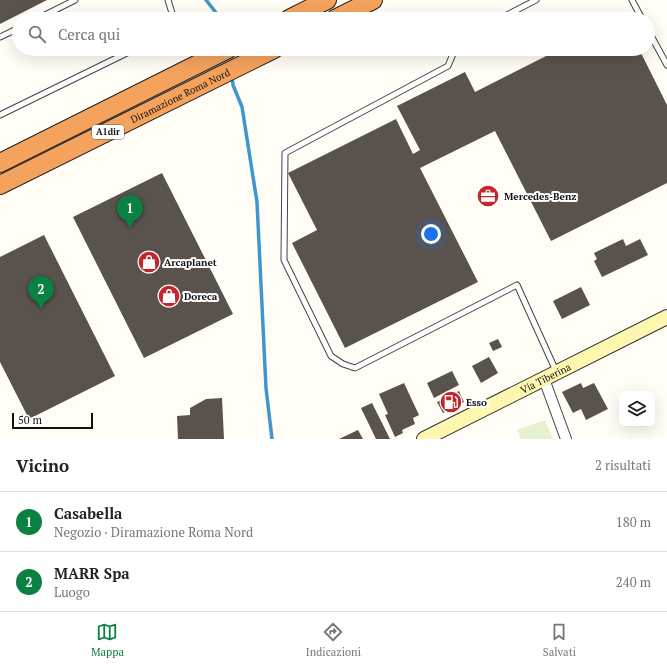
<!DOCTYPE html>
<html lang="it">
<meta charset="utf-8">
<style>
body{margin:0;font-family:"PT Serif",serif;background:#f2f2f2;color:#222}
.controls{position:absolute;right:12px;bottom:12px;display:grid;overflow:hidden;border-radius:8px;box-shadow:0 4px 16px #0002}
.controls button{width:36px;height:36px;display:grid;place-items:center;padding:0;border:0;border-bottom:1px solid #e0e0e0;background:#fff;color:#222;font:20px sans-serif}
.scale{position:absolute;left:12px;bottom:10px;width:81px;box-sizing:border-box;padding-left:4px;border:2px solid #111;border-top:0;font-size:11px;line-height:14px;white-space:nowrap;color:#111;-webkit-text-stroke:3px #fff;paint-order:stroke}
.you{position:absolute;left:431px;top:234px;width:14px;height:14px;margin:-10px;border:3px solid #fff;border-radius:50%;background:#1a73e8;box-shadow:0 0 0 6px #1a73e833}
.badge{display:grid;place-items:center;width:26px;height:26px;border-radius:50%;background:#0b8043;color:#fff;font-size:13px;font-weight:700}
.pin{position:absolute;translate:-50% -33px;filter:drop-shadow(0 1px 2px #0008)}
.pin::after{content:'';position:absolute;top:21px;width:14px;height:12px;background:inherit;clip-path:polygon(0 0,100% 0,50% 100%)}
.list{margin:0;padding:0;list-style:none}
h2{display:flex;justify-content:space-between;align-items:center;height:52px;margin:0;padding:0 16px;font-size:17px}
h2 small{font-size:13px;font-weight:400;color:#767676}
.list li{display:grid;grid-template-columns:26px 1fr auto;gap:12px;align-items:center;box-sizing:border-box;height:60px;padding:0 16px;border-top:1px solid #e0e0e0}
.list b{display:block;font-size:15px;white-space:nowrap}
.list p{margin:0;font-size:13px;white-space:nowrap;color:#767676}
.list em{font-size:13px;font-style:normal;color:#767676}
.icon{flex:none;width:22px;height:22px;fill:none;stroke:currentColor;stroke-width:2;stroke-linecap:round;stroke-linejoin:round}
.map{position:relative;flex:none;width:667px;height:439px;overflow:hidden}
.search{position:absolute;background:#fff;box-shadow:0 4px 16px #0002;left:12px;right:12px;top:12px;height:44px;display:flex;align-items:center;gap:10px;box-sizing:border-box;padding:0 14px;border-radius:22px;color:#767676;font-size:15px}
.sheet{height:172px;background:#fff}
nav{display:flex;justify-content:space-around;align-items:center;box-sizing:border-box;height:56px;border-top:1px solid #e0e0e0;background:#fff;font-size:11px;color:#767676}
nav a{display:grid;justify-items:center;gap:2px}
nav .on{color:#0b8043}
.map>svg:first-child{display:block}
.pitch{fill:#e6f2cf}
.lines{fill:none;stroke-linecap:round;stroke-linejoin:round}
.stream{stroke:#3f96cf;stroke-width:3.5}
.building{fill:#5a524d}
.service-casing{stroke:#444;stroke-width:7}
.minor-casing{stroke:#444;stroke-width:12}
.secondary-casing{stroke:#333;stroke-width:16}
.motorway-casing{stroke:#222;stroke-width:20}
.service{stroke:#fff;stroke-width:5}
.minor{stroke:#fff;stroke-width:10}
.secondary{stroke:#fff6b0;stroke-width:14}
.motorway{stroke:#f5a25d;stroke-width:18}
.labels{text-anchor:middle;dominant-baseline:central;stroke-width:4;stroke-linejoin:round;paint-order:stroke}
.shield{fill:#fff;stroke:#585858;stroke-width:1}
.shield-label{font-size:9px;font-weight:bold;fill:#111}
.street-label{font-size:10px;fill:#111;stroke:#fff}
.poi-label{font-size:10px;font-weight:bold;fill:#111;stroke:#fff;text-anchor:start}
</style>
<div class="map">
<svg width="667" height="439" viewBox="0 0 667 439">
<rect width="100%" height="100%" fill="#fffdf5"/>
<path class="pitch" d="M545,420L553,439H521L517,430Z"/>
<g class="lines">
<g class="stream">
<path d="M206,0L221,19"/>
<path d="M232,75L233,85L242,107L257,202L266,388L272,439"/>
</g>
</g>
<g class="building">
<path d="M0,0H47L0,24Z"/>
<path d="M560,49H639L667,105V183L551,241L495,131L420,168L478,282L345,348L292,243L317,230L288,173L396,119L413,154L420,150L397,106L465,72L475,92Z"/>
<path d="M162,173L233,314L144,358L73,217Z"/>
<path d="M44,235L115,376L29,419L0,362V257Z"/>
<path d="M623,239L626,246L640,239L648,255L602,277L594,261L597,259L594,253Z"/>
<path d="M581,287L590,305L562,319L553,301Z"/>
<path d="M498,339L502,347L493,351L489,343Z"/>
<path d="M489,357L498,373L481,383L472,366Z"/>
<path d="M452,371L459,385L434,398L427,383Z"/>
<path d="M404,383L419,415L413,418L415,424L402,430L403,433L395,437L385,415L388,414L379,394Z"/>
<path d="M581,383L583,388L594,383L608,409L586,420L581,409L573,413L562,392Z"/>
<path d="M459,391L464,402L443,413L437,402Z"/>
<path d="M222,398L224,439H178L177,416L190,415V408L206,399Z"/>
<path d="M372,403L390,439H376L361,408Z"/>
<path d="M358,430L363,439H339Z"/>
</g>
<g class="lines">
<g class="service-casing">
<g id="service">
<path d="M168,0L172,13L171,19"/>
<path d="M632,0L642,19"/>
<path d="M37,19L75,0"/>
<path d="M499,19L536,0"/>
<path d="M648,30L667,65"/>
<path d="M0,37L19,28"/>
<path d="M455,49L448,66L285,153L284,260L331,356L343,364L355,368L517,285L556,371"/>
<path d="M0,115L135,49"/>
</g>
</g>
<g class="minor-casing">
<path id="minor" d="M544,379L566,439"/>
</g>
<g class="secondary-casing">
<g id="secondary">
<path id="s1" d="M424,439L667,317"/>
</g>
</g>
<g class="motorway-casing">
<g id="motorway">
<path d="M289,19L327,0"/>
<path d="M335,19L373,0"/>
<path d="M0,163L228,49"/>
<path id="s2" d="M0,185L274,49"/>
</g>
</g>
<use href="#service" class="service"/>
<use href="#minor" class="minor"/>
<use href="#secondary" class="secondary"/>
<use href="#motorway" class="motorway"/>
</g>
<defs>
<g id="office-disc" transform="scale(1.15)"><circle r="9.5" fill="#c4262e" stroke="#fff"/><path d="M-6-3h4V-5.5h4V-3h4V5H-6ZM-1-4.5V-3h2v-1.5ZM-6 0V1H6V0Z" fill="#fff"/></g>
<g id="shop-disc" transform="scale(1.15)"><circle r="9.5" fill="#c4262e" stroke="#fff"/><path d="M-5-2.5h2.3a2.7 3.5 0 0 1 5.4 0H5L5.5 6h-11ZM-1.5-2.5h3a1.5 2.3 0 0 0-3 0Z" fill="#fff"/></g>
<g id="fuel-disc" transform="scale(1.15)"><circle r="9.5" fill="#c4262e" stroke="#fff"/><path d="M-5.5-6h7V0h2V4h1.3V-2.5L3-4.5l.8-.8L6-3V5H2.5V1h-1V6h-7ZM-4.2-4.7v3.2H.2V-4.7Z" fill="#fff"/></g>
</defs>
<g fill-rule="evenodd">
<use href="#office-disc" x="488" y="196"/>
<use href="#shop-disc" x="149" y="262"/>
<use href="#shop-disc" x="169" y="296"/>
<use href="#fuel-disc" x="451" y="402"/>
</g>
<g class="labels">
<rect class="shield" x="92" y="125" width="32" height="14" rx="3"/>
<g class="shield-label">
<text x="108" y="132">A1dir</text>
</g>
<g class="street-label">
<text stroke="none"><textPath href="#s2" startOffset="201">Diramazione Roma Nord</textPath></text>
<text stroke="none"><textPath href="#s1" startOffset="136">Via Tiberina</textPath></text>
</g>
<g class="poi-label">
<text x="504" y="196">Mercedes-Benz</text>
<text x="164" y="262">Arcaplanet</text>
<text x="184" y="296">Doreca</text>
<text x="466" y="402">Esso</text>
</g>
</g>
</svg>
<div class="controls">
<button><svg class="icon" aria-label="layers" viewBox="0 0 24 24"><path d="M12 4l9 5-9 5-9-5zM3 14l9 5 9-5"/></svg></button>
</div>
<div class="scale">50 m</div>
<div class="you"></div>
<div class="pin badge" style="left:130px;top:228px">1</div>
<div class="pin badge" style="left:41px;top:309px">2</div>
<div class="search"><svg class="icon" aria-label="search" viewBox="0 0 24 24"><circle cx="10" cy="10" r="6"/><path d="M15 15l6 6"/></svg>Cerca qui</div>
</div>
<section class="sheet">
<h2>Vicino<small>2 risultati</small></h2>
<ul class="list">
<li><span class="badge">1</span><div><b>Casabella</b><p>Negozio · Diramazione Roma Nord</p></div><em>180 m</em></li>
<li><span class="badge">2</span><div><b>MARR Spa</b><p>Luogo</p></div><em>240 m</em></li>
</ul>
</section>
<nav>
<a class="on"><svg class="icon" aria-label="map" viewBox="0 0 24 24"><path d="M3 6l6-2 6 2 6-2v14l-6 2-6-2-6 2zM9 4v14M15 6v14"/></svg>Mappa</a>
<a><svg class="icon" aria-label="directions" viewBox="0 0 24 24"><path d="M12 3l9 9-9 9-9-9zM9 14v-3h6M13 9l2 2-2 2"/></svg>Indicazioni</a>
<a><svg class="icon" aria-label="saved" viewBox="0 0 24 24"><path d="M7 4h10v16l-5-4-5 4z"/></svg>Salvati</a>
</nav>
